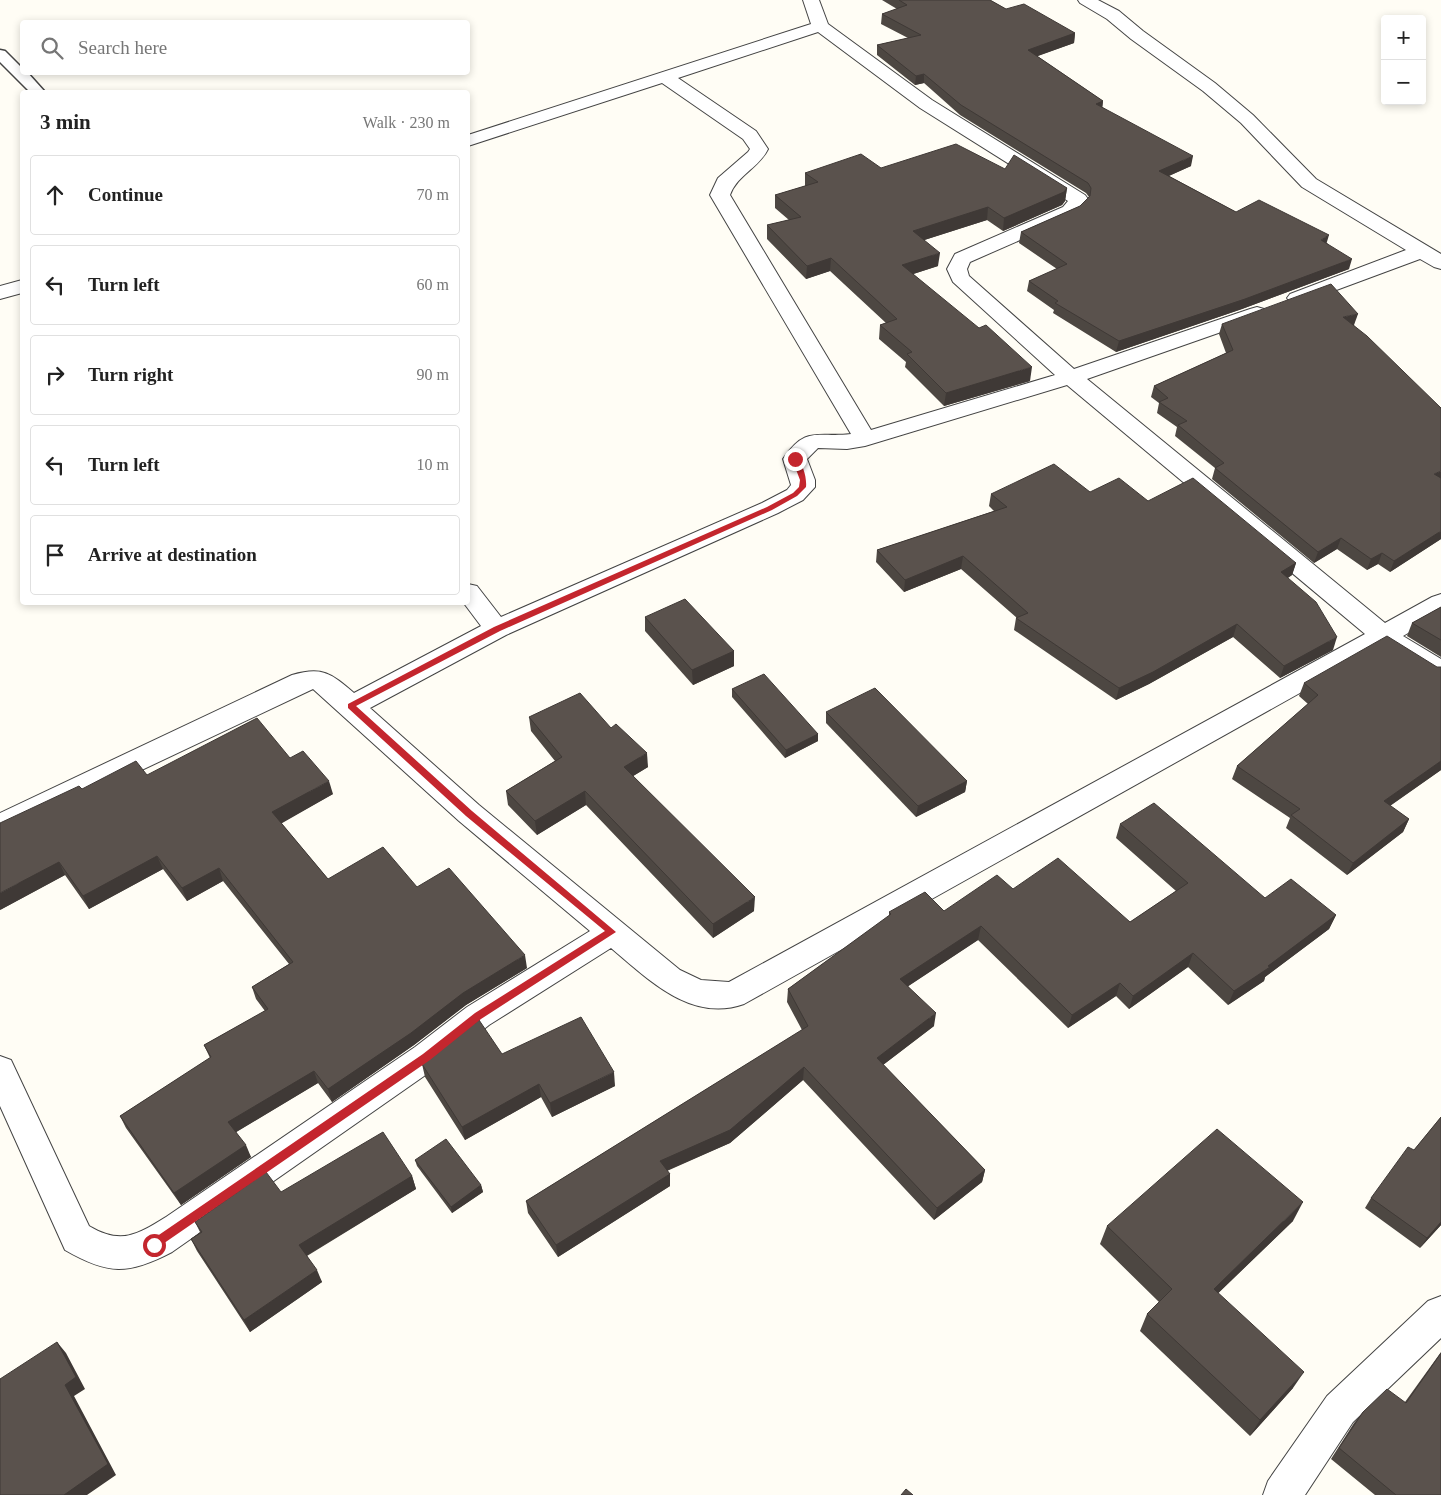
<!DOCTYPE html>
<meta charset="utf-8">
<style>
body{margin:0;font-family:"Times New Roman",serif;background:#f6f6f6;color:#222}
.controls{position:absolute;right:15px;top:15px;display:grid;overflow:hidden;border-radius:5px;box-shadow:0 2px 8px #0003}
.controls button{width:45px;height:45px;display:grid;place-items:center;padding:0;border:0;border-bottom:1px solid #e0e0e0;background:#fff;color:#222;font:25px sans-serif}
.stop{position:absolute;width:15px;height:15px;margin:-11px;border:4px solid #c4262e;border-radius:50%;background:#fff}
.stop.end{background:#c4262e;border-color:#fff;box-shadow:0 1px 5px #0008}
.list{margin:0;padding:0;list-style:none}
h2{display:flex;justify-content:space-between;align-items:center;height:65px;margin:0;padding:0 20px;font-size:21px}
h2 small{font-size:16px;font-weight:400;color:#767676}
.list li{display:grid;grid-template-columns:32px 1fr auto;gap:15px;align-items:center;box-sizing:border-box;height:80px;margin:0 10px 10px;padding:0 10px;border:1px solid #e0e0e0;border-radius:5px}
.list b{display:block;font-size:19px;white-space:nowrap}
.list em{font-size:16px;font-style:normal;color:#767676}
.icon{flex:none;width:28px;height:28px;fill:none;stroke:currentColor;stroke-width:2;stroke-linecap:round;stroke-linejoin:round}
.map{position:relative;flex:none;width:1441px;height:1495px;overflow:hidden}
.search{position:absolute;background:#fff;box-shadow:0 2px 8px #0003;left:20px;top:20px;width:450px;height:55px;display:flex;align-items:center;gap:12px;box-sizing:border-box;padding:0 18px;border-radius:5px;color:#767676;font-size:19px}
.panel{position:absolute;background:#fff;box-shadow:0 2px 8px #0003;left:20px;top:90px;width:450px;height:515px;border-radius:5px}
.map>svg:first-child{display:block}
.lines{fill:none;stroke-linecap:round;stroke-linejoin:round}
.lane-casing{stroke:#444;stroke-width:3}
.street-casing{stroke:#444;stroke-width:2}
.lane{fill:#fff;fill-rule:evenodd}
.street{fill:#fff;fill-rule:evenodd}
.wall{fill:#4d4742}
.shaded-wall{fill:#3f3936}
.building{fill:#5a524d;stroke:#3f3936}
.route{fill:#c4262e}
</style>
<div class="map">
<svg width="1441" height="1495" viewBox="0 0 1441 1495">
<rect width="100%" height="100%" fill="#fffdf5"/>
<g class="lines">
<g class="lane-casing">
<path id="lane" d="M0,50L5,51L22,68V72H27L45,92H30L0,62Z"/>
</g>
<g class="street-casing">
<g id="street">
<path d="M803,0H819L828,24L932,100L1085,195L1088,199L1087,205L1077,215L970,262L967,269L969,276L1074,369L1250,309L1257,307L1264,309L1267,313L1264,317L1087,379L1385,623L1432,597L1441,594V614L1403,636L1441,659V680L1432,678L1382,647L744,1004C691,1023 648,979 611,948L489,1025L437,1067L172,1252C128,1275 108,1275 65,1250L0,1106V1056L11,1060L89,1226C121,1245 137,1235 166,1217L415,1047L467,1007L590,931L459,821L313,689L0,837V813L292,675C322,666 331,673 354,693L481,626L463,602H468V584L477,586L501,617L762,503L787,490L791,485L783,459C806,425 817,438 851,434L710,195L718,178L748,152L750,149L743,139L662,83L468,146V135L811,24ZM818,32L920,108L1068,201L1063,207L955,254L947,269L953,282L1055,375L871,430L730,195C737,175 759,168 768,149L756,131L678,78ZM1067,385L1365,634L729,982L701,980L680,970L479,805L370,708L506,635L778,513L803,500L815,487V480L807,459L818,448L847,449L865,446Z"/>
<path d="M1078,0H1098L1119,11L1143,31L1215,83L1253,115L1316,179L1441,254V269L1434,267L1420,259L1304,302L1297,304L1290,302L1287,298L1290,294L1406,250L1302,187L1241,123L1203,91L1131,39L1107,19L1080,3Z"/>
<path d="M22,280V293L0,299V286Z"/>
<path d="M1441,1296V1338L1353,1422L1305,1495H1263L1268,1481L1327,1396L1428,1301Z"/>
</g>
</g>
<use href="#lane" class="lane"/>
<use href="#street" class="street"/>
</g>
<g class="wall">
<path d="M882,0H990L1006,9L1075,33L1074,43L1037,56L1103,101L1102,107L1191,166L1169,176L1236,212L1327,243L1349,269L1242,309L1116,352L1053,313L1054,310L1027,291L1029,281L1057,269L1019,243L1021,232L1080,206L1089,197L1086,193L960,115L924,83L915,85L877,55V45L908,38L881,24L882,14L897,9Z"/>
<path d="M881,168L1005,169L1067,188L1065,201L1062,205L1003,231L987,220L924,240L938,266L913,274L1030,381L944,406L905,367L906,362L879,339L880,325L886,323L830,271L806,279L767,239V225L789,220L775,208V195L805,186V173Z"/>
<path d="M1222,324L1354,325L1441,539L1390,572L1378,564L1367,570L1337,549L1314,563L1212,479L1215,468L1175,436L1177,427L1157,413L1159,403L1151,397L1154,386L1226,353L1219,334Z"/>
<path d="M1090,492L1148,501L1296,563L1292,575L1288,578L1333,650L1280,678L1233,637L1149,684L1116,700L1014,630L1016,618H1017L961,569L904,592L876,562L877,550L994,511L989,506L991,494Z"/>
<path d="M1441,607V657L1407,636L1412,623Z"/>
<path d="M645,617L734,651V666L693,685L645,631Z"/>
<path d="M1437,667H1441V770L1390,806L1409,819L1403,832L1347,875L1286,828L1290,818L1232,779L1237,766L1308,704L1299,696L1304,683Z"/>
<path d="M732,689L818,734V741L785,758L732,697Z"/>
<path d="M826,712L967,781L965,792L916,817L826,723Z"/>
<path d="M529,717L611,728L648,767L633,776L754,911L713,938L586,805L537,835L508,805L506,791L555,761L531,731Z"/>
<path d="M147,775L333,794L281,823L328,879L417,887L527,968L466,1005L414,1045L332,1102L318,1083L236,1132L251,1157L181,1205L126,1128L120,1116L210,1058L204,1045L265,1011L256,999L252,987L289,964L223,881L187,901L163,869L89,909L65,875L0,910L82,789Z"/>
<path d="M1120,824L1265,898L1336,915L1329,929L1265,977L1264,981L1228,1005L1188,967L1129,1009L1116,996L1068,1028L978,940L908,986L934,1026L883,1065L985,1170L982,1182L934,1220L803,1080L730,1143L667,1171L670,1174V1186L558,1257L528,1213L526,1201L802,1030L787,1002L788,989L889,916V912L944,911L1013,889L1130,922L1176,891L1116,838Z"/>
<path d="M502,1054L615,1086L552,1117L541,1097L465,1140L425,1077L422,1064Z"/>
<path d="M1441,1117V1225L1420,1248L1365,1208L1371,1198L1414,1150Z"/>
<path d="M415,1160L481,1185L483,1192L452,1213L417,1166Z"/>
<path d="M412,1176L416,1189L307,1256L322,1282L250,1332L197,1251L191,1239L200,1232L195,1222L281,1192Z"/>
<path d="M1293,1221L1218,1293L1293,1388L1250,1436L1140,1331L1147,1314L1159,1302L1100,1244L1107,1226Z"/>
<path d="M1441,1352V1495H1375L1331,1459L1354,1423L1363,1412L1405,1402Z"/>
</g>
<g class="shaded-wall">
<path d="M1075,33L1074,43L1027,60L1028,50Z"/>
<path d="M924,74V83L915,85L916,76Z"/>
<path d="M1103,101L1102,111L1096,104Z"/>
<path d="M1193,156L1191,166L1157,181L1159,171Z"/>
<path d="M1067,188L1065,201L1062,205L1003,231L1004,218Z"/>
<path d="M988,207L987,220L912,244L913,231Z"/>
<path d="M1329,235L1326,245L1321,240Z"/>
<path d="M940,253L938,266L901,278L902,265Z"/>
<path d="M831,258L830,271L806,279L807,266Z"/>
<path d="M1352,259L1349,269L1242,309L1116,352L1119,341Z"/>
<path d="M1358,314L1354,325L1339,328L1343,317Z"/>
<path d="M1032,367L1030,381L944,406L946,393Z"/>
<path d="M1441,471V481L1434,474Z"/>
<path d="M1441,531V539L1390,572L1394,561Z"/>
<path d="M1341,538L1337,549L1314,563L1318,552Z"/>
<path d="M1382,553L1378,564L1367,570L1371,559Z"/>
<path d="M963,556L961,569L904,592L905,580Z"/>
<path d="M1296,563L1292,575L1277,584L1281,572Z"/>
<path d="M1237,624L1233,637L1149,684L1116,700L1119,688Z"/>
<path d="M1337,637L1333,650L1280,678L1284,666Z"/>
<path d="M734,651V666L693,685L692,670Z"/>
<path d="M818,734V741L785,758L786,750Z"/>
<path d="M647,753L648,767L625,781L624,767Z"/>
<path d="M1441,761V770L1378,814L1384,801Z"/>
<path d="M329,781L333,794L277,826L272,812Z"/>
<path d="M967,781L965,792L916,817L918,806Z"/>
<path d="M585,791L586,805L537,835L535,821Z"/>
<path d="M1409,819L1403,832L1347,875L1353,863Z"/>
<path d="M157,856L163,869L89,909L83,896Z"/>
<path d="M59,862L65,875L0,910V893Z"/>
<path d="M219,868L223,881L187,901L182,888Z"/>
<path d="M755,897L754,911L713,938V924Z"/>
<path d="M1336,915L1329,929L1265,977L1264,981L1228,1005L1234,991Z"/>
<path d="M981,926L978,940L898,993L900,979Z"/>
<path d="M1193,953L1188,967L1129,1009L1133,996Z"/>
<path d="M525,955L527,968L466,1005L414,1045L332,1102L328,1089L463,993Z"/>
<path d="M1120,983L1116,996L1068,1028L1072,1015Z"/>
<path d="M936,1013L934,1026L875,1071L877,1058Z"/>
<path d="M804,1067L803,1080L730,1143L661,1173L660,1161Z"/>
<path d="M314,1071L318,1083L233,1134L228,1122Z"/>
<path d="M614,1072L615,1086L552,1117L550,1103Z"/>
<path d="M539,1084L541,1097L465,1140L462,1127Z"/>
<path d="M246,1145L251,1157L181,1205L174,1193Z"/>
<path d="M985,1170L982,1182L934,1220L937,1208Z"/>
<path d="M670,1174V1186L558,1257L556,1245Z"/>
<path d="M412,1176L416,1189L304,1257L299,1245Z"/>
<path d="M481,1185L483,1192L452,1213L451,1207Z"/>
<path d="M1303,1202L1293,1221L1205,1306L1214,1289Z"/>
<path d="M1441,1222V1225L1420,1248L1427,1238Z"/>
<path d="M317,1270L322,1282L250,1332L244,1320Z"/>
<path d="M57,1342L66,1353L85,1389L74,1396L116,1475L87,1495H64L65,1385Z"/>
<path d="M1304,1372L1293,1388L1250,1436L1260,1420Z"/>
</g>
<g class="building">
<path d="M899,0H990L1006,9L1024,4L1075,33L1028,50L1103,101L1096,104L1193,156L1159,171L1236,212L1259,200L1329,235L1321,240L1352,259L1245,299L1119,341L1055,303L1058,301L1029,281L1067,264L1021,232L1080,206L1090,196L1091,188L1088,183L961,105L924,74L916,76L877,45L921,35L882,14L907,5Z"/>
<path d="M956,144L1005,169L1014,155L1067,188L1064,192L1004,218L988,207L913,231L940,253L902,265L979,328L986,325L1032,367L946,393L907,354L912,352L880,325L897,319L831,258L807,266L767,225L801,217L775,195L818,182L805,173L861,154L881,168Z"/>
<path d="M1331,284L1358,314L1343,317L1367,336L1441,408V471L1434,474L1441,478V531L1394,561L1382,553L1371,559L1341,538L1318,552L1215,468L1224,463L1178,425L1187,421L1159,402L1168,398L1154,386L1233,350L1222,324Z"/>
<path d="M1054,464L1090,492L1119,478L1148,501L1193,478L1296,563L1281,572L1316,602L1337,637L1284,666L1237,624L1153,672L1119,688L1016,618L1028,613L963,556L905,580L877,550L1007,507L991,494Z"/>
<path d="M685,599L734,651L692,670L645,617Z"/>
<path d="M1441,607V640L1412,623Z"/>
<path d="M1387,636L1437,667H1441V761L1384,801L1409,819L1353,863L1291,815L1300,809L1237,766L1318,695L1304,683Z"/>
<path d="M764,674L818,734L786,750L732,689Z"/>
<path d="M875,688L967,781L918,806L826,712Z"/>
<path d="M580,693L611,728L616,724L647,753L624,767L755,897L713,924L585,791L535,821L506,791L562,757L529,717Z"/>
<path d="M257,718L290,758L303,751L329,781L272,812L328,879L383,847L417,887L449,868L525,955L463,993L411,1033L328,1089L314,1071L228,1122L246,1145L174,1193L120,1116L211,1057L204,1045L268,1009L252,987L293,962L219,868L182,888L157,856L83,896L59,862L0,893V823L79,786L82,789L136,761L147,775Z"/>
<path d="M1154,803L1265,898L1291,879L1336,915L1268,966L1270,967L1234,991L1193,953L1133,996L1120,983L1072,1015L981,926L900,979L936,1013L877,1058L985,1170L937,1208L804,1067L730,1130L660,1161L670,1174L556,1245L526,1201L808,1026L788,989L891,914L889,912L925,892L944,911L997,875L1013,889L1058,858L1130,922L1188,883L1120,824Z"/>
<path d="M581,1017L614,1072L550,1103L539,1084L462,1127L422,1064L479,1020L502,1054Z"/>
<path d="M1441,1117V1222L1427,1238L1371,1198L1408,1147L1414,1150Z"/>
<path d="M1217,1129L1303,1202L1214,1289L1304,1372L1260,1420L1147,1314L1172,1289L1107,1226Z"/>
<path d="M383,1132L412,1176L299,1245L317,1270L244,1320L191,1239L202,1232L195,1222L266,1172L281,1192Z"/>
<path d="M446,1139L481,1185L451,1207L415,1160Z"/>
<path d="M57,1342L76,1377L65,1385L108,1464L64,1495H0V1379Z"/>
<path d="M1441,1353V1495H1396L1339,1448L1363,1412L1387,1389L1406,1403Z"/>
<path d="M906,1489L913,1495H901Z"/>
</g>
<path class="route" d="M795,457C803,462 807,478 806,487L797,496L772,510L500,631L356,706L472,811L616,932L481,1019L430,1060L157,1248H150L148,1245L150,1241L423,1054L475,1013L605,931L466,816L348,708V704L494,627L767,507L793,493L799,487L800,480L792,459Z"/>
</svg>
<div class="controls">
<button>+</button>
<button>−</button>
</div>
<div class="stop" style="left:154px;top:1245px"></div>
<div class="stop end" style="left:795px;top:459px"></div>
<div class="search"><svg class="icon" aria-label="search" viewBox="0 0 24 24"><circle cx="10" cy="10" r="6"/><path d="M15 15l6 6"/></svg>Search here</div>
<section class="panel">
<h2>3 min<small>Walk · 230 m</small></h2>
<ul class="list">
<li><svg class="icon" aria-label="ahead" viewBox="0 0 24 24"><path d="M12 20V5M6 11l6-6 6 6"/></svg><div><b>Continue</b></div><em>70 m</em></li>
<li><svg class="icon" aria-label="left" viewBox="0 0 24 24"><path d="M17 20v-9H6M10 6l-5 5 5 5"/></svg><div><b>Turn left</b></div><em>60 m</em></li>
<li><svg class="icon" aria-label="right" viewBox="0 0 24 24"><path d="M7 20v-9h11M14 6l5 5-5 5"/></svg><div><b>Turn right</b></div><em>90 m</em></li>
<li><svg class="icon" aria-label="left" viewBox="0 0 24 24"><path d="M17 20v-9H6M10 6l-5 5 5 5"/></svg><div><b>Turn left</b></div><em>10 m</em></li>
<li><svg class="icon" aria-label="arrive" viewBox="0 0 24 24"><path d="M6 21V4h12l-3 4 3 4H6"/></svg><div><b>Arrive at destination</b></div></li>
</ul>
</section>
</div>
